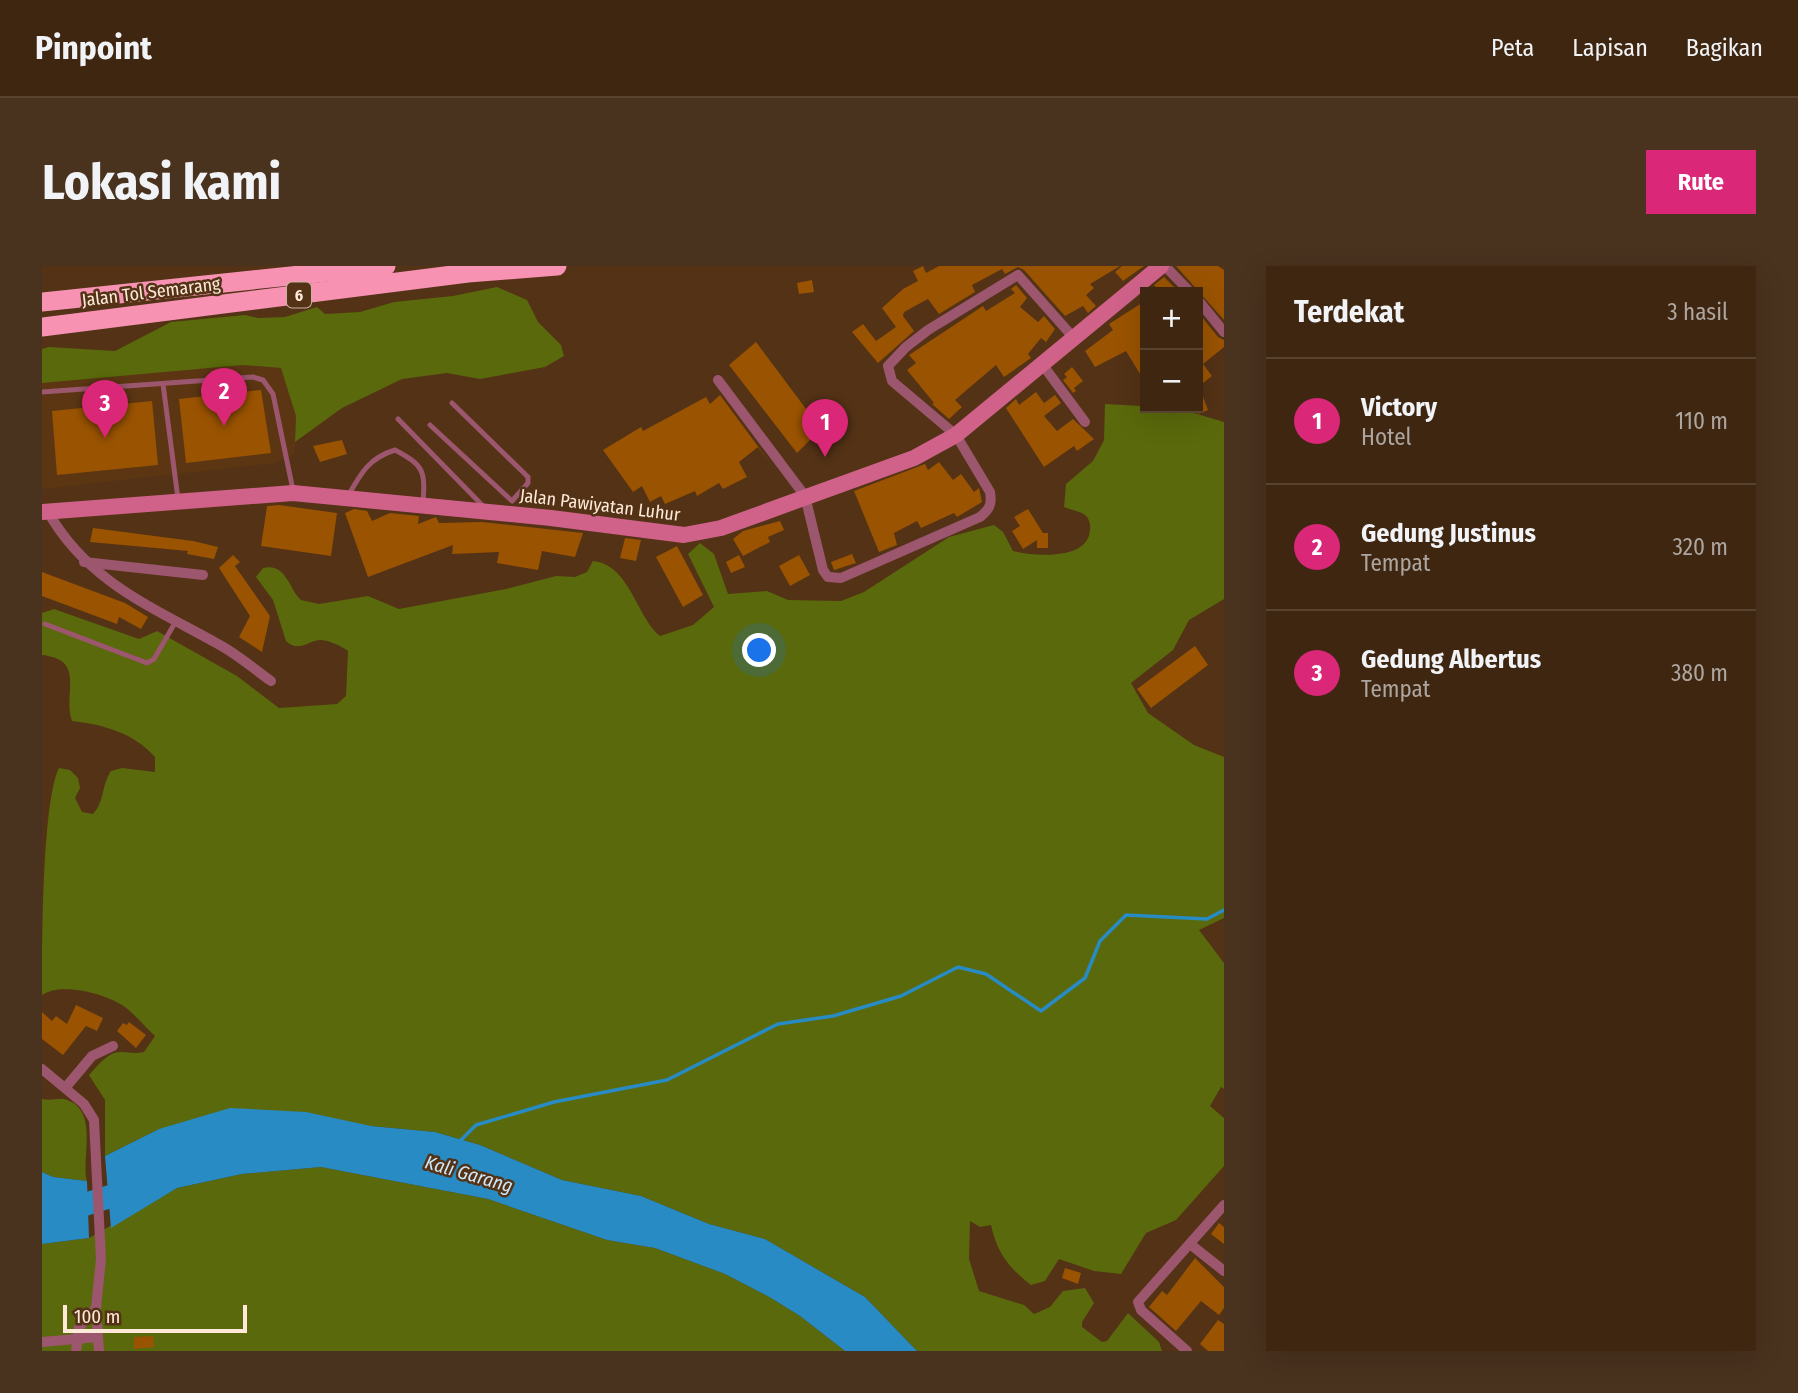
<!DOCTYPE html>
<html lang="id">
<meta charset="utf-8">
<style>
body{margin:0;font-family:"Fira Sans Condensed",sans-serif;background:#49321e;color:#f1f3f6}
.controls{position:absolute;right:21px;top:21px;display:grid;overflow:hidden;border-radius:0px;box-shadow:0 7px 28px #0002}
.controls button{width:63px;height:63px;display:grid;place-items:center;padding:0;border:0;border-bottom:2px solid #574330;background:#3e2610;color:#f1f3f6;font:35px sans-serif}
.scale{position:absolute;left:21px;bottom:18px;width:184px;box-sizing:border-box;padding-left:7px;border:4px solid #ffe9d9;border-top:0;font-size:19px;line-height:24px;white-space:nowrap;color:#ffe9d9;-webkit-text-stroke:5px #533216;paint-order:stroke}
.you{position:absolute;left:718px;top:385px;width:24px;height:24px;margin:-18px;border:5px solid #fff;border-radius:50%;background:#1a73e8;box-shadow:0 0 0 10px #1a73e833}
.badge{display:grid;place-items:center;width:46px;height:46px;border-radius:50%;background:#db2777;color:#fff;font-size:23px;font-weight:700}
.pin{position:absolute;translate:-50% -58px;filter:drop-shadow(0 2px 4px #0008)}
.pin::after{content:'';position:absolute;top:37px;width:24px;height:21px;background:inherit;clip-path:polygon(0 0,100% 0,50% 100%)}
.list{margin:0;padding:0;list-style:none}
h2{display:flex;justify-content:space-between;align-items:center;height:91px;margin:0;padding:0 28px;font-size:30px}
h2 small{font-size:23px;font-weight:400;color:#ada59f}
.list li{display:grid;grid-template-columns:46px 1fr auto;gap:21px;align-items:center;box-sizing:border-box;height:126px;padding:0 28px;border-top:2px solid #574330}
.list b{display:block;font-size:26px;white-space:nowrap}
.list p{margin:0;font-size:23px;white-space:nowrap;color:#ada59f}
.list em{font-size:23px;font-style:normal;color:#ada59f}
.map{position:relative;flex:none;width:1182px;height:1085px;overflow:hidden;border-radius:0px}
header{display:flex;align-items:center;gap:42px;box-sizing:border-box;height:98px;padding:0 35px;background:#3e2610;border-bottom:2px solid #574330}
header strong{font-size:33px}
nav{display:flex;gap:38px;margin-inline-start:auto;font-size:24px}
.intro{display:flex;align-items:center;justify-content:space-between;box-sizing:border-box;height:168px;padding:0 42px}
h1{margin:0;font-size:49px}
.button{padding:18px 32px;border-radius:0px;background:#db2777;color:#fff;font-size:24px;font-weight:700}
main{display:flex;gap:42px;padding:0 42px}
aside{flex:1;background:#3e2610;border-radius:0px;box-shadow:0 7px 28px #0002}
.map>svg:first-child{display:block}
.built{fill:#5c3613}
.green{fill:#5a690b}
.water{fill:#288bc3}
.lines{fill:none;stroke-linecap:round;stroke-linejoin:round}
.stream{stroke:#288bc3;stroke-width:3.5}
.river{stroke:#288bc3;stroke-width:23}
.building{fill:#9a5300}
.service{stroke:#9c566e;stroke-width:5}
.minor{stroke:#9c566e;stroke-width:10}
.secondary{stroke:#d0628a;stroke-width:16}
.motorway{stroke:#f792b3;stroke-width:19}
.labels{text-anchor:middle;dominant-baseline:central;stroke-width:5;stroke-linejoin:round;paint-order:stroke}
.shield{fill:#533216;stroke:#cbb29e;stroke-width:2}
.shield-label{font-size:16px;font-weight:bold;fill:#ffe9d9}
.street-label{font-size:18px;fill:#ffe9d9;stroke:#533216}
.water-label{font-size:19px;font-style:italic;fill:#cee7f9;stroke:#533216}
</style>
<header>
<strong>Pinpoint</strong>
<nav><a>Peta</a><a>Lapisan</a><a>Bagikan</a></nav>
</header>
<div class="intro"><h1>Lokasi kami</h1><a class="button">Rute</a></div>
<main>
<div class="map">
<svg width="1182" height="1085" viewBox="0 0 1182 1085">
<rect width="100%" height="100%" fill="#533216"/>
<path class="built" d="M201,99L240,102L254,150L253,187L234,197L0,223V117Z"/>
<g class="green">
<path d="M455,21L485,34L496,56L519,79L522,90L503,101L438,113L405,107L360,113L300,142L253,176L254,150L239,102L201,99L0,117V83L7,81L73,85L129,56L203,49L216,52L243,51L275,41L283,48L318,46L352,36L411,30Z"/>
<path d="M1063,138L1135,142L1182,156V333L1147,354L1131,384L1089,417L1106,447L1152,479L1182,491V652L1157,664L1182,697V823L1179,821L1168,840L1182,852V900L1134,954L1104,967L1079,1008L1052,1005L1017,993L1003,1015L989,1019C967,1002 955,987 949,959L938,961L928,955L927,993L937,1025L982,1039L992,1048L1008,1041L1021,1025L1043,1022L1052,1037L1040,1056V1061L1060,1076L1065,1075L1086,1047L1117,1076L1120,1085H875L823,1031L723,973L667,958L599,930L520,914L438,879L393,866L329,860L117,863L63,890V834L47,809C56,800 65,786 79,786C88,786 93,788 102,786L113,770C102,760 92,747 80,739C61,727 18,716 0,729C0,680 0,536 17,502L28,504L36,512L38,522L33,532L40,546L51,548C63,535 59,520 69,505L80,502L113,506V491C92,467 60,458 30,455C20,427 45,394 0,389V347L12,343L97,373L115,365L195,410L237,442L295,438L304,430L306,385C299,380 287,374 278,374C265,375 257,387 244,375L231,334L214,311L221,302C244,296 247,323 259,334L277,338L326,330L357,343L464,323L514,310L533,311L545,306L551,295C588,299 594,350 618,370L651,359L672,341L646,288L658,277L672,288L686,328L725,325L746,334L799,335L822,326L907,271L952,259L961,266L971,285C992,290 1046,295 1048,264C1049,259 1047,252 1043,249C1038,245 1028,244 1022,241L1024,218L1051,195L1062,174Z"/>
<path d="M0,833C8,835 16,832 22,833C58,842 39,891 45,915L11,911L0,906Z"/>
<path d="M279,901L446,933L565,974L613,982L683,1008L729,1032L758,1050L803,1085H0V978L47,972L135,922L200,908Z"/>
</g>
<g class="water">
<path d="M188,842L264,846L329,860L393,866L438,879L520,914L599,930L667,958L723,973L823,1031L875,1085H803L758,1050L729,1032L683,1008L613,982L565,974L446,933L279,901L200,908L135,922L69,962L63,890L117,863Z"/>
<path d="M0,906L11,911L45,915L47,972L0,978Z"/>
</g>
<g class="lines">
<path class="stream" d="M417,876L434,859L512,836L625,814L736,758L791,750L859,730L916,701L944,708L999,745L1043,712L1058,675L1084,649L1165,653L1182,644"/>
<path class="river" d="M0,952L95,922"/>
</g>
<g class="building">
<path d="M881,0L884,7L897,0H1078L1048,18L1052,22L1044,29L1054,40L1046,47L1041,40L1023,50L982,4L976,1L963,8L960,3L930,19L933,26L897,48L886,33L862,46L861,50L872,65L836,97L810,66L821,58L834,75L854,61L840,42L861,23L876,15L871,5Z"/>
<path d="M1080,0H1102L1081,15L1073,6Z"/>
<path d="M1134,0H1176L1182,4V54Z"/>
<path d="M1122,11L1137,26H1118L1112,19Z"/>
<path d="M770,14L772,26L757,28L755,17Z"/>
<path d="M974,19L985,32L978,41L996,56L1002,50L1013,63L1004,76L999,72L986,88L989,92L962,111L954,99L913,134L920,141L907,153L890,138L892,137L865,104L874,97L867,89L941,40L944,45L973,27L969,23Z"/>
<path d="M1103,35V116L1084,85L1053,101L1043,85L1071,64L1067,58Z"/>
<path d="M1156,46L1176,71L1182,74V81L1161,98L1170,110L1161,117L1156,114Z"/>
<path d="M714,76L779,163L755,187L687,99Z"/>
<path d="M1030,101L1041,115L1032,122L1034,125L1031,127L1021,114L1025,111L1022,108Z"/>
<path d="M1156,118L1166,144L1156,148Z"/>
<path d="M219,124L229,187L144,197L137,133Z"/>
<path d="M994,126L1002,137L1013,129L1019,137L1002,150L1015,165L1031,153L1052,173L1035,185L1032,180L1002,201L964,142L974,133L977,139Z"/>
<path d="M678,129L732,202L716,181L697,196L705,211L681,223L677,217L655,230L653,225L623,238L619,230L608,236L600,220L591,226L561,184L599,161L601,165L664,131L668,138Z"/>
<path d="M110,135L116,199L15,209L10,145Z"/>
<path d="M300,174L305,188L278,196L271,180Z"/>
<path d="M897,196L911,214L919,208L932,226L937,222L940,236L915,251L912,247L879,262L875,255L852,267L855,279L837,286L812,225L883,198L886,204Z"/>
<path d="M237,239L295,247L289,290L219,280L225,240Z"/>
<path d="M312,243L325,245L330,255L348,247L377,250L376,258L394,251L397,257L440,256L541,267L533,291L500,285L496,304L455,297L457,286L410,288L411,279L326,311L303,247Z"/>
<path d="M986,243L1001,267H1006V282H995V274L981,283L970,265L978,260L972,251Z"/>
<path d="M738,255L742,264L726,271L728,276L701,290L691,273L701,265Z"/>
<path d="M51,262L151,275L176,281L172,293L145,288L146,285L48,276Z"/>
<path d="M583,272L599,274L594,295L578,292Z"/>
<path d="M635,280L661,329L641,341L614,291Z"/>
<path d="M810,288L814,297L792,304L789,296Z"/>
<path d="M191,289L198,296L193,300L228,350L220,386L197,371L208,350L177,302Z"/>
<path d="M697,289L703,301L689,307L684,296Z"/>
<path d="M757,289L768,309L748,320L737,300Z"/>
<path d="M0,306L83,337L106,351L99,363L77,351L75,358L0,330Z"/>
<path d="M1153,380L1166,399L1109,442L1095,423Z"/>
<path d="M34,739L61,752L55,765L44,760L21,789L0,773V746L10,755L14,750L25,758Z"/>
<path d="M87,756L104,769L94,782L75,765L81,757L85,759Z"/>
<path d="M1177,957L1182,961V978L1169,968Z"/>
<path d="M1153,992L1182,1021V1042L1177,1049L1159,1035L1134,1065L1107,1041L1120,1025L1125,1029Z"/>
<path d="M1023,1002L1039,1007L1036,1018L1020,1012Z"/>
<path d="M1176,1054L1182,1058V1085H1166L1158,1078Z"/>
<path d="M111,1070L112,1081L92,1083V1071Z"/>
</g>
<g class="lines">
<g class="service">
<path d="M121,118L136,233"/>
<path d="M0,126L211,111L221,114L231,128L251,224"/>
<path d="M356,153L443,242"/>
<path d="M388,159L470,235L486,217V211L410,137"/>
<path d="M306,230C319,207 327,192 353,184C383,200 383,205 381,238"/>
<path d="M3,358L105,397L112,393L134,355"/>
</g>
<g class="minor">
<path d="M1123,0L1148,26"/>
<path d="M1156,34L1182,66"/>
<path d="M1000,98L1043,156"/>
<path d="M676,114L763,230L781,304L786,311L799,312L938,251C948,243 950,238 948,226L914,169L850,115L846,100L864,81L886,64L976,9L1031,71"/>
<path d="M6,246C46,316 110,341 176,378C195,388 212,403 229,415"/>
<path d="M42,296L161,309"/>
<path d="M0,803L42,838L52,854L59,993L54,1042L57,1085"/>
<path d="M24,821L50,790L71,780"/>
<path d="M1148,978L1182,1005"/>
<path d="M0,1076L56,1071"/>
<path d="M34,1085L37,1061L54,1042"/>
<path d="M1145,1085L1099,1044L1096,1036L1182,939"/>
</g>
<path class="secondary" d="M0,246L251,227L509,252L642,269L679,262L872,192L914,169L1119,0"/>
<g class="motorway">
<path d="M0,36L344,0"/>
<path d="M0,61L426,7L515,0"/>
</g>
</g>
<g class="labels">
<rect class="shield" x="245" y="16.5" width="24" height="25" rx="5"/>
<g class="shield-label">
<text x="257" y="29">6</text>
</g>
<g class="street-label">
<text transform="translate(109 26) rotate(-7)">Jalan Tol Semarang</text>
<text transform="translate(558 239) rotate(7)">Jalan Pawiyatan Luhur</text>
</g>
<g class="water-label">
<text transform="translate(427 908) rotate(16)">Kali Garang</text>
</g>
</g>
</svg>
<div class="controls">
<button>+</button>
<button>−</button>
</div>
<div class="scale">100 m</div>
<div class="you"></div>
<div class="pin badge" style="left:783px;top:191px">1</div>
<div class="pin badge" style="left:182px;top:160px">2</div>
<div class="pin badge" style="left:63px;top:172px">3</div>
</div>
<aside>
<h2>Terdekat<small>3 hasil</small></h2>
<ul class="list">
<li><span class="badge">1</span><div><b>Victory</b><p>Hotel</p></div><em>110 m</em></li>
<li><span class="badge">2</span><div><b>Gedung Justinus</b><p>Tempat</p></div><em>320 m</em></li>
<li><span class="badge">3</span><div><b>Gedung Albertus</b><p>Tempat</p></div><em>380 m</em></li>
</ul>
</aside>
</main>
